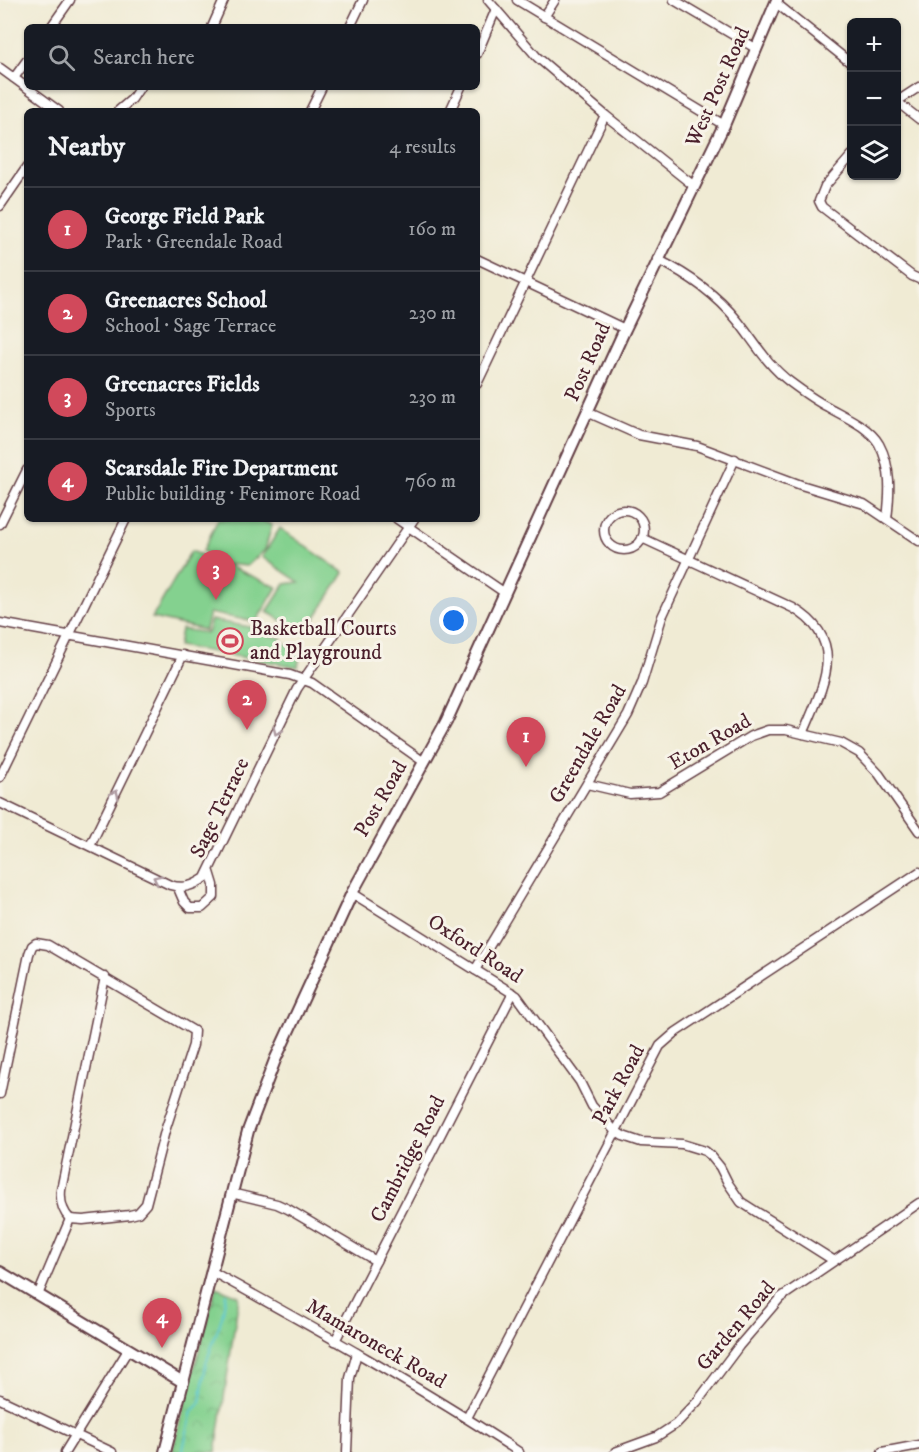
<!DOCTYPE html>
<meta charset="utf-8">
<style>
body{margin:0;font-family:"IM FELL DW Pica",serif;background:#20242c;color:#f1f3f6}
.controls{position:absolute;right:18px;top:18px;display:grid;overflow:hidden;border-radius:9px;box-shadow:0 2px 4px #0004}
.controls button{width:54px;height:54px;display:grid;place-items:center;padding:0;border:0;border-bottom:2px solid #363941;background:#171b24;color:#f1f3f6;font:30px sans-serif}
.you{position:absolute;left:454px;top:621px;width:21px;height:21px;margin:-15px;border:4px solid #fff;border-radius:50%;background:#1a73e8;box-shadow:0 0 0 9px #1a73e833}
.badge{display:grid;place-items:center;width:39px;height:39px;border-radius:50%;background:#d1495b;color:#fff;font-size:20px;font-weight:700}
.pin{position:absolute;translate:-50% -50px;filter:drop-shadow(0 2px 3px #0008)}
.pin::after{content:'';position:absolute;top:32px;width:21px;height:18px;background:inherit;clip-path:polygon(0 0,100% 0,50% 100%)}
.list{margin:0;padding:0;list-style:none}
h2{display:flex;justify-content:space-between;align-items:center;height:78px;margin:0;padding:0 24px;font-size:26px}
h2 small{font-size:20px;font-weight:400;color:#9ea1a6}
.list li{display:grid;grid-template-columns:39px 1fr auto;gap:18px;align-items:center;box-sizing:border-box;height:84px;padding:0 24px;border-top:2px solid #363941}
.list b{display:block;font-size:22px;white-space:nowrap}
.list p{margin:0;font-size:20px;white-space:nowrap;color:#9ea1a6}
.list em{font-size:20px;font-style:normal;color:#9ea1a6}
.icon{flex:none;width:33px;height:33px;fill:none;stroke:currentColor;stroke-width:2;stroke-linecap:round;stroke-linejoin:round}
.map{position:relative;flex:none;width:919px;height:1452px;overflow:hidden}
.search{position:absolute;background:#171b24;box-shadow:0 2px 4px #0004;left:24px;top:24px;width:456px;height:66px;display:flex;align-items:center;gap:15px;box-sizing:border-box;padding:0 21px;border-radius:9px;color:#9ea1a6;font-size:22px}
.panel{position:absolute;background:#171b24;box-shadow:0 2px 4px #0004;left:24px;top:108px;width:456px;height:414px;border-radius:9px}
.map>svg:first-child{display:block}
.park{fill:url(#park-crowns);stroke:#67785d;stroke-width:1.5}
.garden{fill:#84d18f;stroke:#67785d;stroke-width:1.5}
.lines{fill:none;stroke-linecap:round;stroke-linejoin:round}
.stream{stroke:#5ac7d1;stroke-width:2}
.minor-casing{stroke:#633e44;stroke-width:11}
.major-casing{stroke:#633e44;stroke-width:14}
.minor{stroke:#fff;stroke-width:8}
.major{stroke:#fff;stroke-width:10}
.oneway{stroke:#ae9aa0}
.labels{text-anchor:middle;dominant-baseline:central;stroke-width:6;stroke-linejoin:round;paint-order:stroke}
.street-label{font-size:21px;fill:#4a1f2b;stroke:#f7f3e8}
.poi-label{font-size:21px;fill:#4a1f2b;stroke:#f7f3e8;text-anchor:start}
</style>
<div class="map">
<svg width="919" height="1452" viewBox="0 0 919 1452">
<defs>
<pattern id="park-crowns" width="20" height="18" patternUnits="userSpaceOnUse" patternTransform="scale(1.5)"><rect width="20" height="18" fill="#84d18f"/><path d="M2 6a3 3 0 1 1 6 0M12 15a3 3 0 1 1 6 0" fill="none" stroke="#74b37c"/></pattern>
</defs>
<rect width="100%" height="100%" fill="#f7f3e8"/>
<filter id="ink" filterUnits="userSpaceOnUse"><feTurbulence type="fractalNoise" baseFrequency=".0167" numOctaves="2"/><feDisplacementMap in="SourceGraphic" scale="12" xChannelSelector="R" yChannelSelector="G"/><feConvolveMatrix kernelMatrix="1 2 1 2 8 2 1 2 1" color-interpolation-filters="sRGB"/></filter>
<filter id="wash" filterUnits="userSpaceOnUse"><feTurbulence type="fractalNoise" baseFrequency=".008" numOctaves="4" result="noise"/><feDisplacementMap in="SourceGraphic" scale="24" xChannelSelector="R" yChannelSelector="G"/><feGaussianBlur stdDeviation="1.35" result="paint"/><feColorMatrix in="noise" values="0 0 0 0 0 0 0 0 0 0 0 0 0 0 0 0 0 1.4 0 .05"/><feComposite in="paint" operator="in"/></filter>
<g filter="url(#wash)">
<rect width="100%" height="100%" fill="#f0ebd4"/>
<path class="park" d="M216,1287L239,1296L216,1452H172Z"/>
<g class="garden">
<path d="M218,519H260L272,525L265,550L247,566L224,564L277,587L256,622L209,613L205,630L152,618L191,551L221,563L203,551Z"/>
<path d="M280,528L344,573L309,628L297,629L267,612L285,584L299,582L262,557Z"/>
<path d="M211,620L266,630L267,635L281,638L282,643L301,648L298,667L178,646L181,629L207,633Z"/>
</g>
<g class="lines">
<path class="stream" d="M184,1452L183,1449L192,1411L200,1403L206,1363L222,1317L226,1294"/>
</g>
</g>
<g filter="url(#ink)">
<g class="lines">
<g class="minor-casing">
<g id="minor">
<path d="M488,0L537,57L605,115L694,186"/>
<path d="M517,0L724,125"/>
<path d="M674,0L757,49"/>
<path d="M776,3L852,64"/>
<path d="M544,17L555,0"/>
<path d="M51,27L70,0"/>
<path d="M212,27L224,0"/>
<path d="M350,27L363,0"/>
<path d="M477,54L496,9"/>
<path d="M0,68L59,111"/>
<path d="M14,78L27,60"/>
<path d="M896,101L919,119"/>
<path d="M896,102L919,87"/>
<path d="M118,111L132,99L140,87"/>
<path d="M310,111L322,87"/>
<path d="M450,111L461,87"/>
<path d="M852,155L825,186L819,201L822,207L912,276L919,279"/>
<path d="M0,206L27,167"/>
<path d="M477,259L625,329"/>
<path d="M657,259C687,274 716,294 737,320C754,341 767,365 790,382C802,391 814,400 828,407C845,417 868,426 879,444C892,468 890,494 887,519"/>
<path d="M477,384L605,115"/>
<path d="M587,412L639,435L697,446L801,485L864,504L919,541"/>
<circle cx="624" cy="530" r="20"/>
<path d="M397,519L505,593"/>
<path d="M0,524L27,470"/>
<path d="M642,538L793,608C850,641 822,688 803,734"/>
<path d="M0,623L290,675L312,683L424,762"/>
<path d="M0,777L126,519"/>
<path d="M587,784L630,794L659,792L751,736L768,730H786L841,743L859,753L879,774L919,831"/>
<path d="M0,803L170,885C184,889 193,886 205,878L297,689L414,519"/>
<path d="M90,846L183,655"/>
<path d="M178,888L184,902L190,908H202L214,897V885L210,872"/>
<path d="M352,893L517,996L580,1082L592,1106L615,1131L623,1136L641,1142L682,1144L705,1151L711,1156L720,1167L728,1183L741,1202L833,1260"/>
<path d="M475,970L628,715L642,683L662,617L735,459"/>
<path d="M0,1094L29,954L32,946L36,943L48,945L194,1031L193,1045L165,1131L146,1204L138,1213L130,1215L83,1220L70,1219"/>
<path d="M231,1193L277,1204L288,1209L376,1261"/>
<path d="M70,1219C62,1211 60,1201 61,1190L105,977"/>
<path d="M211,1271C316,1329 420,1387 519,1452"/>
<path d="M38,1295L70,1219"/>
<path d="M335,1341L513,993"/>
<path d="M0,1399L112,1452"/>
<path d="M467,1418L660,1046L676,1032L919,872"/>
<path d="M65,1452L128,1350"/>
<path d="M347,1452L350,1378L357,1353"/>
<path d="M615,1452L656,1437L676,1424L697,1402L739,1346L780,1298L919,1203"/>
<path d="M882,1452L919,1445"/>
</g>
</g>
<g class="major-casing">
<g id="major">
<path d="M0,1272L183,1382"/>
<path d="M165,1452L248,1131L275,1060L352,893L446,722L625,329L724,125L777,0"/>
</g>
</g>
<use href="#minor" class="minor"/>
<use href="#major" class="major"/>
</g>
<defs><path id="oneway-chevron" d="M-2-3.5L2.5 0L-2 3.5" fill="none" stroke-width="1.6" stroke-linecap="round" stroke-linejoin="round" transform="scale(1.5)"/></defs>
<g class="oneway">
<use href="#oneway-chevron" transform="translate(277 731) rotate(115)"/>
<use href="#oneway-chevron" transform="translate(115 794) rotate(-64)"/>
<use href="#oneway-chevron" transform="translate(157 879) rotate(-154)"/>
</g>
</g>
<defs>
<g id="stadium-ring" transform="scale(1.35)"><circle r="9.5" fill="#f7f3e8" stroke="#d1495b" stroke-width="1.5"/><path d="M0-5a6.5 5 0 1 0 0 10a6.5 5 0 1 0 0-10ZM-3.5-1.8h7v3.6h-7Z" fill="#d1495b"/></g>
</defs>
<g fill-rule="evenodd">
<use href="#stadium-ring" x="230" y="641"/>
</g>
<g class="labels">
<g class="street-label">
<text transform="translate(718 87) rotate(-66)">West Post Road</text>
<text transform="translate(588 362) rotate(-66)">Post Road</text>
<text transform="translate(710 742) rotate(-30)">Eton Road</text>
<text transform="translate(588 744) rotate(-60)">Greendale Road</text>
<text transform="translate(381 799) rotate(-60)">Post Road</text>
<text transform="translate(220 808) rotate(-64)">Sage Terrace</text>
<text transform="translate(475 949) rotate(33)">Oxford Road</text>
<text transform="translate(619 1085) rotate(-62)">Park Road</text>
<text transform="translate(408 1159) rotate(-63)">Cambridge Road</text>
<text transform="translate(736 1326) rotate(-50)">Garden Road</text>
<text transform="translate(376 1344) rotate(30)">Mamaroneck Road</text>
</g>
<g class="poi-label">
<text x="250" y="629">Basketball Courts<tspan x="250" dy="24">and Playground</tspan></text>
</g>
</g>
</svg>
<div class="controls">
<button>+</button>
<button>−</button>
<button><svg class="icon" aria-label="layers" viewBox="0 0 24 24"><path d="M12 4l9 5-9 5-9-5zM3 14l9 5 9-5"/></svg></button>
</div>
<div class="you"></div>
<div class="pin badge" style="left:526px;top:767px">1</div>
<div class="pin badge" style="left:247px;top:730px">2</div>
<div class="pin badge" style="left:216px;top:600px">3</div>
<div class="pin badge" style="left:162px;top:1348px">4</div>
<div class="search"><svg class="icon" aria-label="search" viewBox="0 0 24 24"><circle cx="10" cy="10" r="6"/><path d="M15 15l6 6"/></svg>Search here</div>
<section class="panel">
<h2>Nearby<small>4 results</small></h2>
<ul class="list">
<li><span class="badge">1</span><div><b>George Field Park</b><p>Park · Greendale Road</p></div><em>160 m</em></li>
<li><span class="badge">2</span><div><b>Greenacres School</b><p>School · Sage Terrace</p></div><em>230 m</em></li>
<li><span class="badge">3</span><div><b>Greenacres Fields</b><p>Sports</p></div><em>230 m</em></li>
<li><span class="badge">4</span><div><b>Scarsdale Fire Department</b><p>Public building · Fenimore Road</p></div><em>760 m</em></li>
</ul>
</section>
</div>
